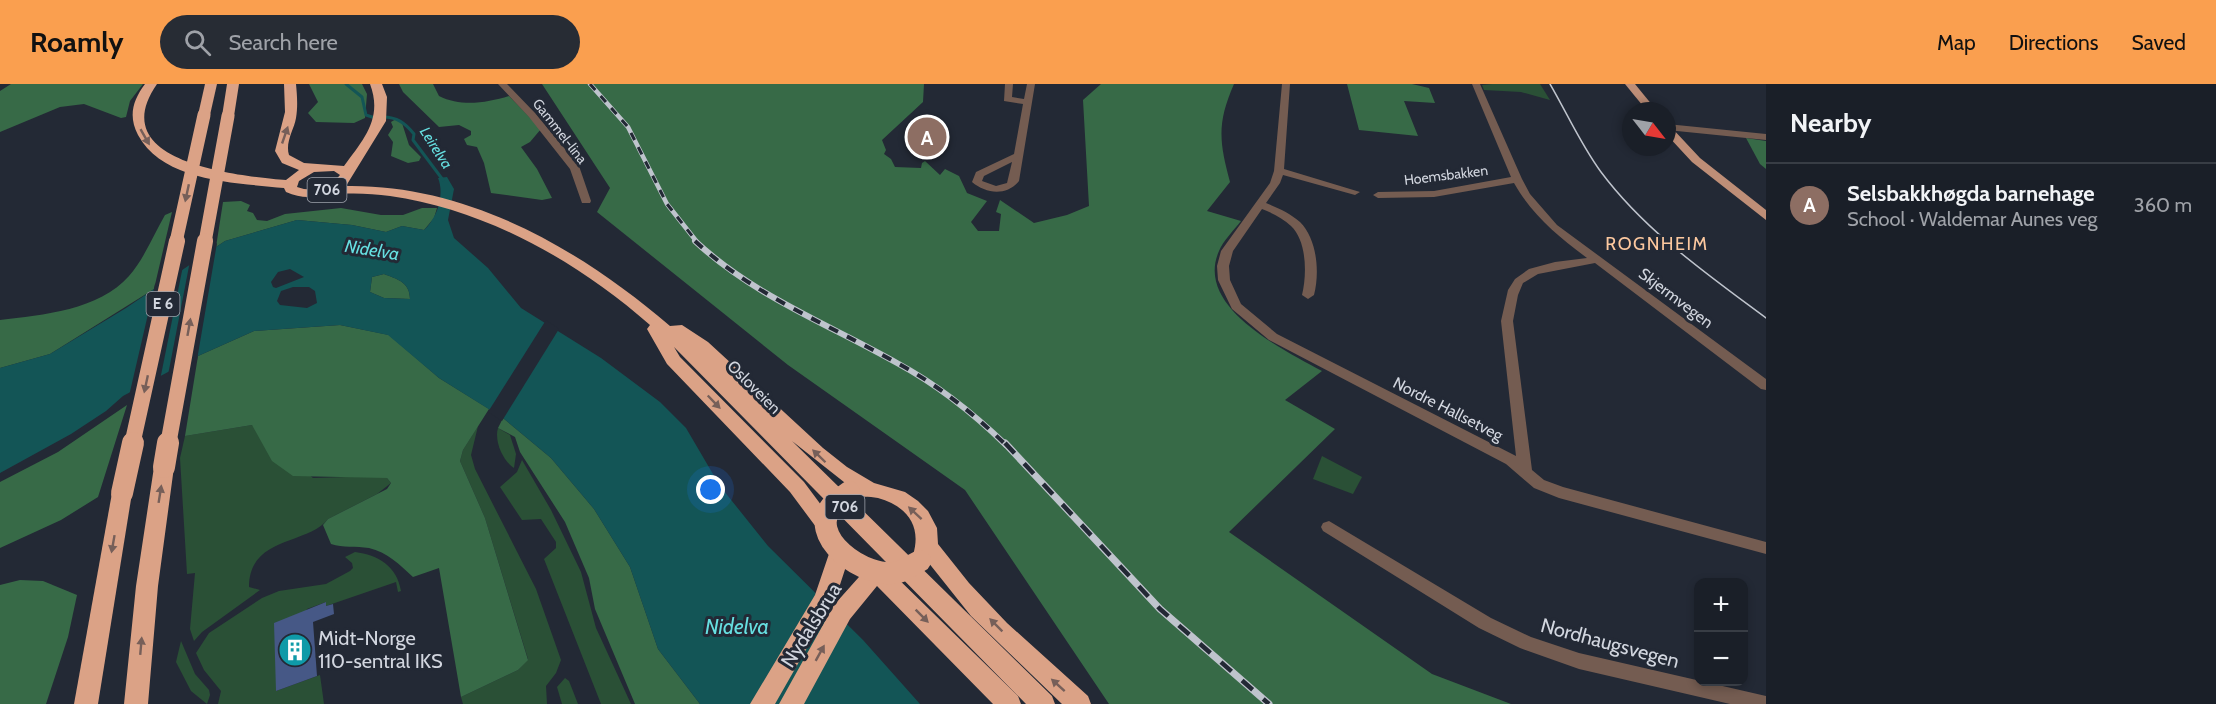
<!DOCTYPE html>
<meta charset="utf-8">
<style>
body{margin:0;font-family:Cabin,sans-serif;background:#272c34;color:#f1f3f6}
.controls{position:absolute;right:18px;bottom:18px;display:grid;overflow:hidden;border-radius:12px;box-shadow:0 3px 9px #0003}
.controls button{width:54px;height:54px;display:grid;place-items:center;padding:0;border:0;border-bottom:2px solid #383d45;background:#1a1f28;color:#f1f3f6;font:30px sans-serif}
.compass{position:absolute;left:1622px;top:18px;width:54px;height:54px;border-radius:50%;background:#1a1f28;box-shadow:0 3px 9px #0003;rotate:121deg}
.you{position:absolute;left:711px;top:406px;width:21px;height:21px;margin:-15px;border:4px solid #fff;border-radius:50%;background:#1a73e8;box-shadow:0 0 0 9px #1a73e833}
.badge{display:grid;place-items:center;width:39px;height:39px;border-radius:50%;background:#fa9f4f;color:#fff;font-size:20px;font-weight:700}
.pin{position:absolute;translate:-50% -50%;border:3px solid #fff;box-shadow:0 2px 6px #0006}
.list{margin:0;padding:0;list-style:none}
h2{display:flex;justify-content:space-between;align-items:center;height:78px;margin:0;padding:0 24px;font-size:26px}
h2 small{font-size:20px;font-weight:400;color:#9fa2a8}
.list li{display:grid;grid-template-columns:39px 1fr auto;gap:18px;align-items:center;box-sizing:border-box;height:84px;padding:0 24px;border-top:2px solid #383d45}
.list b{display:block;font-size:22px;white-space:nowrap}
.list p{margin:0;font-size:20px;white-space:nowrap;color:#9fa2a8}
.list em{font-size:20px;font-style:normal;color:#9fa2a8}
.icon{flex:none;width:33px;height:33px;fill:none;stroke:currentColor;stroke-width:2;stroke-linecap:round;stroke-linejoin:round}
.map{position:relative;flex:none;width:1766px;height:620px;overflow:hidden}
header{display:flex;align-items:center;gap:36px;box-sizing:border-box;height:84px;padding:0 30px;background:#fa9f4f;color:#111}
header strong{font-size:28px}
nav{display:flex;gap:33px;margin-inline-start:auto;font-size:21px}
.search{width:420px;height:54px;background:#272c34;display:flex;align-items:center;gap:15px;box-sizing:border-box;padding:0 21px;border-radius:33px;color:#9fa2a8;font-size:22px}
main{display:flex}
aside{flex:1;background:#1a1f28}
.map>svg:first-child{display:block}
.green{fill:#2a5036}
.forest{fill:#376a47}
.water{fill:#135556;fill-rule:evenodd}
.pier{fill:#232935}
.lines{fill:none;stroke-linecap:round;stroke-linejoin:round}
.stream{stroke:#135556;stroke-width:3}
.building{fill:#465886}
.minor{fill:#745c51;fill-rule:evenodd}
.major{fill:#be8e77;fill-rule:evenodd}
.highway{fill:#dba286;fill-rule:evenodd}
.tram{stroke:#bfc4cd;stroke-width:1.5}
.rail-far2-casing{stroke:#bfc4cd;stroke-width:4.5}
.rail-far1-casing{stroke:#bfc4cd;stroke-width:6}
.rail-casing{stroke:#bfc4cd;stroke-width:7}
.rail-far2{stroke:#232935;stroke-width:3;stroke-dasharray:8;stroke-linecap:butt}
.rail-far1{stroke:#232935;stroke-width:4;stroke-dasharray:10;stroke-linecap:butt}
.rail{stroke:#232935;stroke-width:4.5;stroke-dasharray:14;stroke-linecap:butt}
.highway-bridge-far2{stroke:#dba286;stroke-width:13}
.highway-bridge-far1{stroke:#dba286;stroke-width:16}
.highway-bridge{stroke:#dba286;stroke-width:22}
.oneway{fill:#765f59}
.labels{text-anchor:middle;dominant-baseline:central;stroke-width:6;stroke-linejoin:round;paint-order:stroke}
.far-street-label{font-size:14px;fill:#d2d6df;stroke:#232935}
.far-water-label{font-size:15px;font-style:italic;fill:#66dfe1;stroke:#232935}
.shield{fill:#232935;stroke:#9ea2ac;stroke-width:1.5}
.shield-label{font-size:15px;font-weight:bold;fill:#d2d6df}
.street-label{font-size:16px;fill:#d2d6df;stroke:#232935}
.neighbourhood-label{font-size:18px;letter-spacing:1.5px;fill:#fcc89f;stroke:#232935}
.water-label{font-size:18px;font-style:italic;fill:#66dfe1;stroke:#232935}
.near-street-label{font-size:20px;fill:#d2d6df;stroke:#232935}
.near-poi-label{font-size:20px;fill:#d2d6df;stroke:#232935;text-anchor:start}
.near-water-label{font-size:21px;font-style:italic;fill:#66dfe1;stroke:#232935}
</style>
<header>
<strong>Roamly</strong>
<div class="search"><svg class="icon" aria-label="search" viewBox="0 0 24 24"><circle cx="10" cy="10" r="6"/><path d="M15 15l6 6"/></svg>Search here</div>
<nav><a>Map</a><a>Directions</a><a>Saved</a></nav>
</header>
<main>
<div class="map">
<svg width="1766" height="620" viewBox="0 0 1766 620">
<rect width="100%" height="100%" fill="#232935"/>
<g class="green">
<path d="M1492,0H1540L1550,16L1521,8L1484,6L1482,1Z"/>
<path d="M252,341L313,394L378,392L387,394L391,399L377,410L328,435C308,461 249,452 249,503L260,506L202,548L194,557L190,545L195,489L187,490L180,374L185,352Z"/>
<path d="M478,342L471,371L475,385L536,505L561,576L556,589L546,602L547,620H463L461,613L518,586L528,575L485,434L460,377L463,366Z"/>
<path d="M498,344L510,351L516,370L514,384C503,377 494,357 498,344Z"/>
<path d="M1322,372L1362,393L1353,410L1313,395Z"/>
<path d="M522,376L551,426L581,488L596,544L631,620H601L544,475L556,464V458L541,435L522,436L500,403L517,388Z"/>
<path d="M355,468C378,471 397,482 401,507L398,508L396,498L326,522V518L307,525L276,607L320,591L324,620H218L221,607L204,586L196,569L209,549L262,514L279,507L326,500L350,487L353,484L352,479L345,473Z"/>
<path d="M181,557L195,590L209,606L210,611L207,620L191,607L176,578Z"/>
<path d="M565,594L569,597L578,620H562L557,603Z"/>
</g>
<g class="forest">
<path d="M11,0H143L130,17L126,33L121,34L84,20L60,23L0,48V7Z"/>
<path d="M309,0H362L367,10L365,34L354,39L316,38L308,29L318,18Z"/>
<path d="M399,0H433L439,12C461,23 486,19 509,12L541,45L530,58L521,63L537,85L552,114L542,116L491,109L484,79L477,63L467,61L464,55L471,51V47L459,41L439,43L403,8Z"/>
<path d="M542,0H924L923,18L882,56L886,66L884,70L891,75L895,83L921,84L922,79L925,77L940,91L945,85L959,92L967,109L987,117L971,138L978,147H999L1001,130L996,128L1000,116L1034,139L1067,131L1089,122L1083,16L1101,0H1234C1217,39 1219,57 1230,98L1207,127L1241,137C1234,146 1223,157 1219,167C1194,223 1284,266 1322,287L1285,316L1335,345L1229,448L1432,590L1511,620H1109L965,406L788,281L597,128L610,104Z"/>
<path d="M1347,0H1412L1429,4L1435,19L1404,17L1418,52L1359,46Z"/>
<path d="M396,35L402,39L409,61L421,73L419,77L408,79L391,72L393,58L388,51L393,43L391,38Z"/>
<path d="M1746,54L1766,57V85L1760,80Z"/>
<path d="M241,117L250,121L247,127L253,129L257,136L267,137L285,130L341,124L381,131H403L422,124H437L434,134L424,146L402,142L386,148L352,141L297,136L225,157L216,163L223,118Z"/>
<path d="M172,128L154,205L50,270L0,284V236C43,231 99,226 129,192C144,175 154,150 165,131Z"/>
<path d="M384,190C397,195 410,198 410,215L384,214L370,208L372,193Z"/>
<path d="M340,241L389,251L439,294L489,325L463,366L460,377L485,434L528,576L518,586L461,613L439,484L413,493C400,481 387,468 369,464C356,462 343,464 331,460L323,441L328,435L387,405L391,399L387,394L293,392L272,377L252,341L185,352L198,272L254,247Z"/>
<path d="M127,321L98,413L61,436L0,464V398L58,368Z"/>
<path d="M503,334L551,374L594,425L630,483L658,565L700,620H635L595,525L589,494L565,438L520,368L515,353L498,344Z"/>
<path d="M20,496L43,497L77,511L68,553L46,620H0V501Z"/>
</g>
<path class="water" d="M447,93L454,105L448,136L454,154L488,184L521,224L601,274L660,318L686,344L720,402L768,462L863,556L920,620H700L658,565L630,483L594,425L551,374L503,334L439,294L388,251L340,241L254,247L198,272L123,312L106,327L71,350L0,389V284L50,270L126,224L225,157L297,136L352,141L386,148L402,142L424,146C437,134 445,111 438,94ZM290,185L304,193L276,204L273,203L271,198L278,188ZM384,190C397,195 410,198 410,215L384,214L370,208L372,193ZM293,203H309L315,207L317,219L307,224L280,221L277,217L281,207Z"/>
<g class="pier">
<path d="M217,159L197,276L168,291L190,177Z"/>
<path d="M183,182L160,296L129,312L155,200Z"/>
<path d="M546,236L559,245L502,337L488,328Z"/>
</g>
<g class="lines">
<g class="stream">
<path d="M346,0L362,13L366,31L375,34"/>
<path d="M383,33C397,33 405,39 414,50L413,56L443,96"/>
</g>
</g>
<path class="building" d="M326,518V522L333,520L334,530L313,538L317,592L276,607L274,539Z"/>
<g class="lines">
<g class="minor">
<path d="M498,0H507L535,29L579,82L591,117L590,119H582L570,85L529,33Z"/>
<path d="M1005,0H1013L1012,13L1024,15L1027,0H1035L1019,97C1007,112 986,110 972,98L976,88L1014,70L1023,20L1004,17ZM1012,78L1007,99L996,102L982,97L984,92Z"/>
<path d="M1282,0H1290L1284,85L1360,108L1355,111L1283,91L1280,99L1266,119C1278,124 1290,129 1300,138C1317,155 1320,188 1314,211L1308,215L1302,211C1307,191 1307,157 1291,142C1283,134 1272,129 1262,125L1233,167L1229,182L1230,196L1241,220L1277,250L1516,372L1501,237L1508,206L1515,195L1529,185L1555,178L1587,174C1558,152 1532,131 1514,99L1434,113L1378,114L1373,111L1378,108L1434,107L1511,93L1472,0H1480L1522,95L1530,110L1557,141L1766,295V306L1761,305L1595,179L1538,190L1523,199L1518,211L1513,237L1532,386L1544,396L1563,403L1766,458V470L1559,414L1534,404L1506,380L1269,256L1232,225L1218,196L1217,182L1221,167L1270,99L1274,87Z"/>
<path d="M1667,40L1766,50V56L1667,46Z"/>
<path d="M1329,437L1491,534L1531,553L1579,569L1766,612V620H1730L1579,585L1520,564L1479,544L1323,447L1321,443L1323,439Z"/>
</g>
<g class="major">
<path d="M1625,0H1635L1657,27H1647Z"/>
<path d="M1667,42L1671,43L1700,74L1766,126V136L1692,78L1667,51Z"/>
</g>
<g class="highway">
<path d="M145,0H157C102,79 240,92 286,96L299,86L282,79L275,67L285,28L284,0H296C297,11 298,22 296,34C294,46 285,58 289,71L304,79L344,82C364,55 383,34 370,0H382L387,13L386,37L346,102C468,100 580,165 670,242L682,241L708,258L823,364L847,383L874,399L905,408L918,417L928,427L937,444L938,460L969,499L1007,539L1088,612L1091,620H1062L971,532L928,478L916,477L913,471C922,442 907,422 878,414C869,412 859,414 850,411L847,406L849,402L792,357L1052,612L1055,620H1026L674,263L680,273L804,398L836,441L833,447L826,449L819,447L790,408L667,280L647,245L650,241C577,177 487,126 390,112C374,110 357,109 340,110C320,111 305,117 286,108L284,104C237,99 163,98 138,51C128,32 133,16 145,0ZM334,87L340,91C330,104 313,109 297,103L299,97L314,88Z"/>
<path d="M205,0H217L210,31L204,35L198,31Z"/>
<path d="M227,0H239L234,32L228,36L222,32Z"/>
<path d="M164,376L171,378L174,383L158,502L148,620H124L136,502L154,383L157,378Z"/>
<path d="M122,402L129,404L132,409L98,620H74L112,409L115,404Z"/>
<path d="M840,459L848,461L851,467L836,513L775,620H750L815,511L832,461Z"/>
<path d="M875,481L888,485L1018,612L1021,620H993L877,502L850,535L804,620H779L834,521L867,484Z"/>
</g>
<path class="tram" d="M1550,0C1567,29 1581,61 1601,88C1645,147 1707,190 1766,234"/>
<g class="rail-far2-casing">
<path id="rail-far2" d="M590,0L628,43L667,120L697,158"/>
</g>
<g class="rail-far1-casing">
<path id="rail-far1" d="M695,157C754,212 828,240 897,279C938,301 973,329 1006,361"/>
</g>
<g class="rail-casing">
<path id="rail" d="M1005,359L1160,525L1269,620"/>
</g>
<use href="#rail-far2" class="rail-far2"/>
<use href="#rail-far1" class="rail-far1"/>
<use href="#rail" class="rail"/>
<g class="highway-bridge-far2">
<path d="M176,158L204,31"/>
<path d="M205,158L228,32"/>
</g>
<g class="highway-bridge-far1">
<path d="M132,361L177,157"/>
<path d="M168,361L205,157"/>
</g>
<g class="highway-bridge">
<path d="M164,383L168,359"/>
<path d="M849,408C844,412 838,415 834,419C803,452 866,497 899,488C906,486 913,480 920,477"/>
<path d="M122,409L133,359"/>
</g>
</g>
<defs><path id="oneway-solid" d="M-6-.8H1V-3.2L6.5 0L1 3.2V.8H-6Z" transform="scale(1.5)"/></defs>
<g class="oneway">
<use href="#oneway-solid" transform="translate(285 51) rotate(-71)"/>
<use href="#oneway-solid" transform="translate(145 53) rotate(60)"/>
<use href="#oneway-solid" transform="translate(187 109) rotate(102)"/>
<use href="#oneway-solid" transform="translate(189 243) rotate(-80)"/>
<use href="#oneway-solid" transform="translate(146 300) rotate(102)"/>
<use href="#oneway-solid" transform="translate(714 318) rotate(46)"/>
<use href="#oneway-solid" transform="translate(819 372) rotate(-136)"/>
<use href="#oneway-solid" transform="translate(160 410) rotate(-81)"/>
<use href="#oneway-solid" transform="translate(915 429) rotate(-137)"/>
<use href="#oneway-solid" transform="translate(113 460) rotate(100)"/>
<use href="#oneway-solid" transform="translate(922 532) rotate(45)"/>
<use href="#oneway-solid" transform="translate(996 541) rotate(-135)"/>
<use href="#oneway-solid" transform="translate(141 562) rotate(-85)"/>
<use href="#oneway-solid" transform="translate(820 569) rotate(-61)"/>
<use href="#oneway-solid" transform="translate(1058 601) rotate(-138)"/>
</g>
<defs>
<g id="building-disc" transform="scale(1.725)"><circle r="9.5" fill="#0f9aa8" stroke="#232935"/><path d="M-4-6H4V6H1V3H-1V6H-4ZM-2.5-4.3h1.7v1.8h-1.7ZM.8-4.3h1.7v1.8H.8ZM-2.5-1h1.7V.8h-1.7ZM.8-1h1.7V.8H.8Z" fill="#fff"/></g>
</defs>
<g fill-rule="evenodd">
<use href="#building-disc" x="295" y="566"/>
</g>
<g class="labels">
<g class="far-street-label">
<text transform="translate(560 47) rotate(52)">Gammel-lina</text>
<text transform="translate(1446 91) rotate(-7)">Hoemsbakken</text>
</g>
<g class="far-water-label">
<text transform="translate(436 64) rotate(57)">Leirelva</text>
</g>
<g class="shield">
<rect x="307.5" y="94" width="39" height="24" rx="4.5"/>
<rect x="146.5" y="208" width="33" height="24" rx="4.5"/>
<rect x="825.5" y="411" width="39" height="24" rx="4.5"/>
</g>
<g class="shield-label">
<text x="327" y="106">706</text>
<text x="163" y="220">E 6</text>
<text x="845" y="423">706</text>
</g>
<g class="street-label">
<text transform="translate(1676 214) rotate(37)">Skjermvegen</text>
<text transform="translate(754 303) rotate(45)">Osloveien</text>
<text transform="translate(1448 325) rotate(27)">Nordre Hallsetveg</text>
</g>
<g class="neighbourhood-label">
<text x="1657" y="160">ROGNHEIM</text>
</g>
<g class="water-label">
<text transform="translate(372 166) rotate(9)">Nidelva</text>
</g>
<g class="near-street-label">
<text transform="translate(811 541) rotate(-58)">Nydalsbrua</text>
<text transform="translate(1610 559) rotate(15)">Nordhaugsvegen</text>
</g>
<g class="near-poi-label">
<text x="318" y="554">Midt-Norge<tspan x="318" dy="23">110-sentral IKS</tspan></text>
</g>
<g class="near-water-label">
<text x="737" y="542">Nidelva</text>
</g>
</g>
</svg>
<div class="controls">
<button>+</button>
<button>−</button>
</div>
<svg class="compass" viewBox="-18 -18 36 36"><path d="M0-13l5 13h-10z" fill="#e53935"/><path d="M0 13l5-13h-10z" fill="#9fa2a8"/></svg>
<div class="you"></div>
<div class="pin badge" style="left:927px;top:53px;background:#8d6e63">A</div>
</div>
<aside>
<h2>Nearby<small></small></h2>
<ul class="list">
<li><span class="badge" style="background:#8d6e63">A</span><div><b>Selsbakkhøgda barnehage</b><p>School · Waldemar Aunes veg</p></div><em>360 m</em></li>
</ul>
</aside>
</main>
